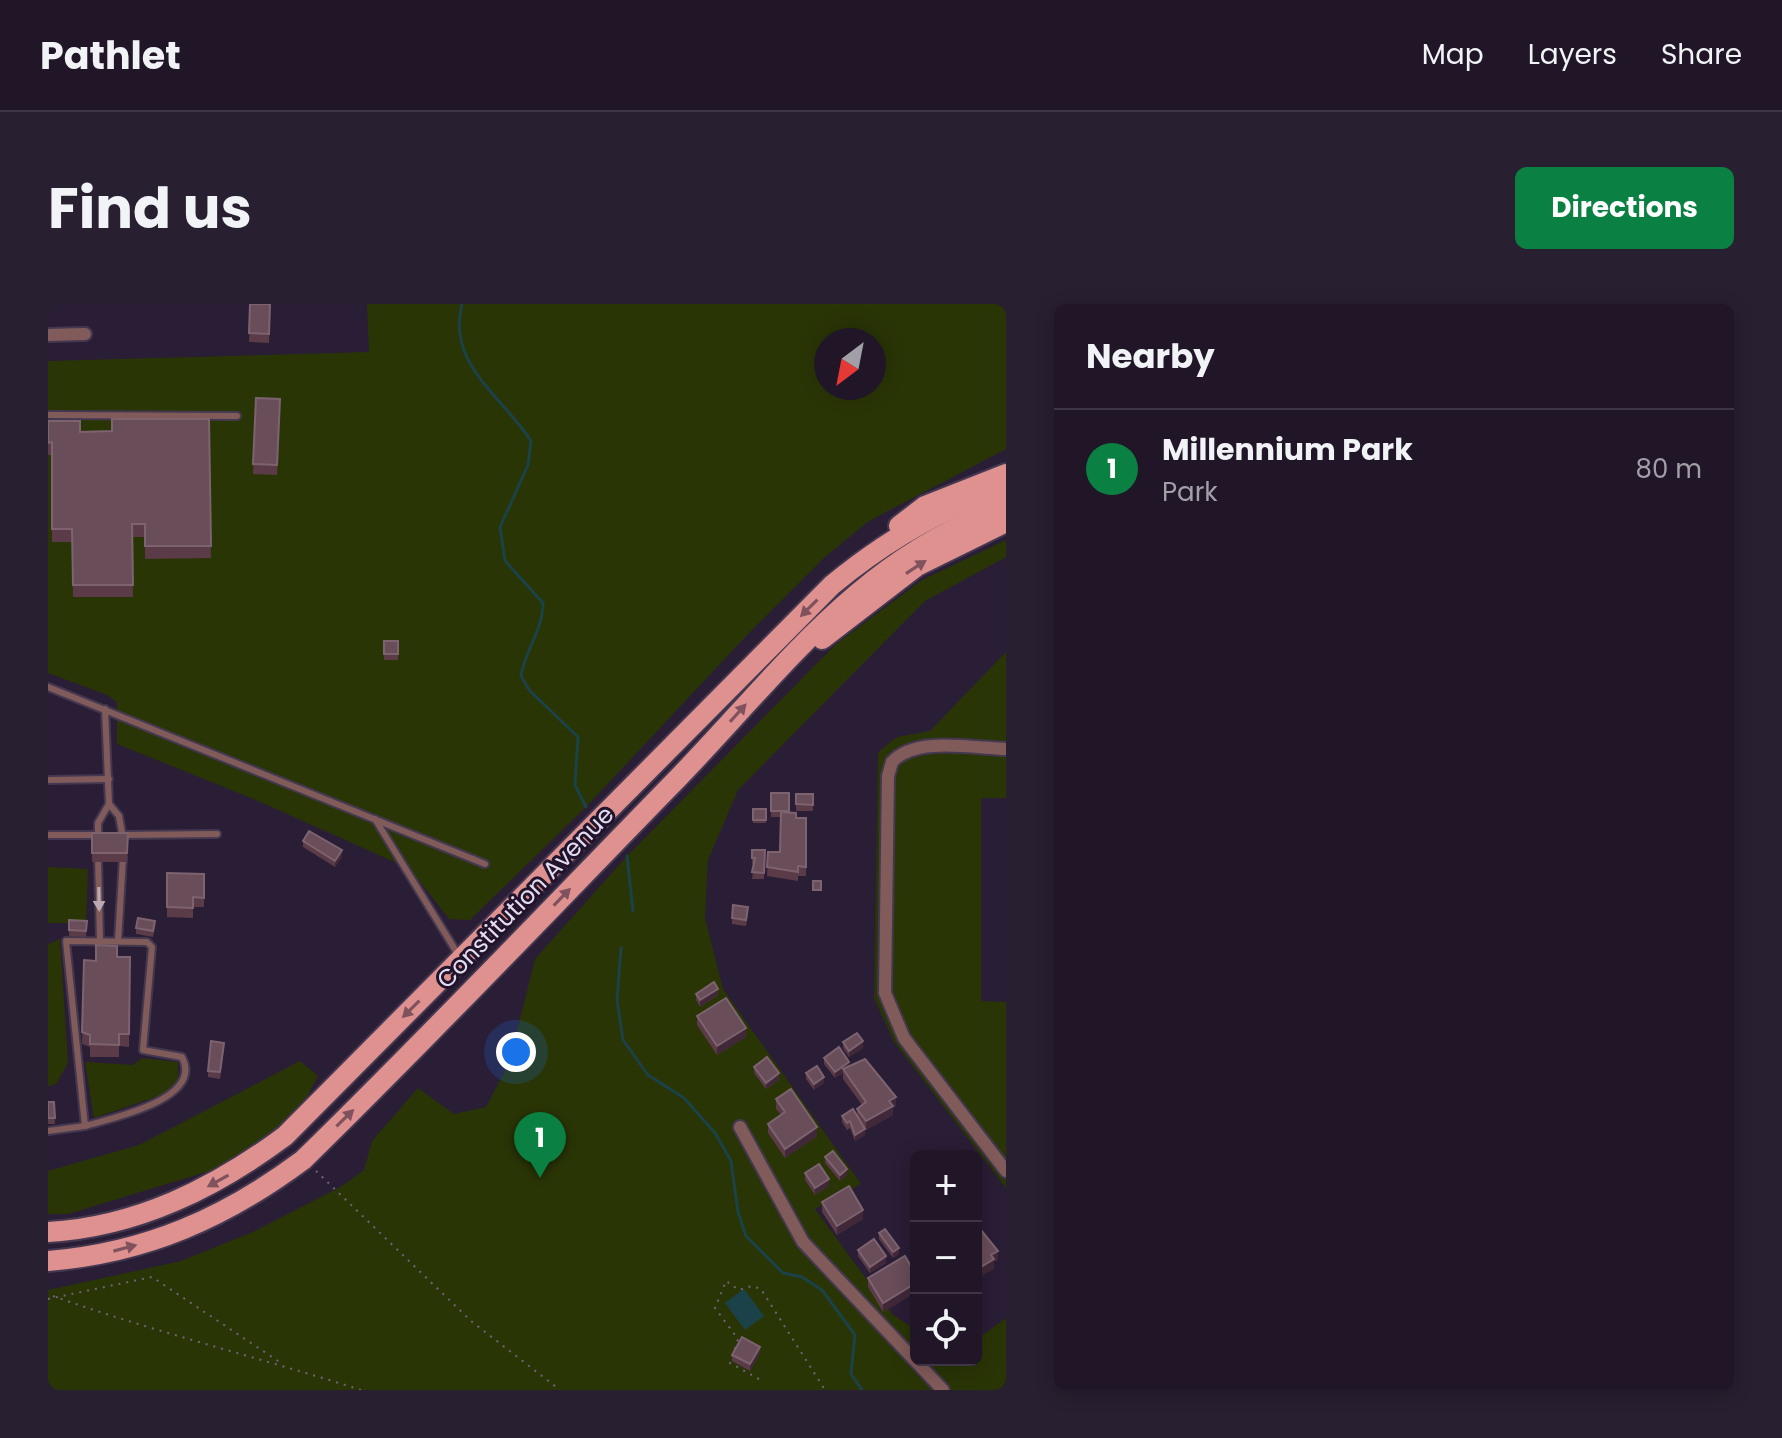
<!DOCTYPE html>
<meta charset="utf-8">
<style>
body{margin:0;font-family:Poppins,sans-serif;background:#281f30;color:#f1f3f6}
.controls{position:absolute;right:24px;bottom:24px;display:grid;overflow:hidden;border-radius:12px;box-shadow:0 4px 20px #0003}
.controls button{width:72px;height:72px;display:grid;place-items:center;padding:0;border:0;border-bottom:2px solid #3d3545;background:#201628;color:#f1f3f6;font:40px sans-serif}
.compass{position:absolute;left:766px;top:24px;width:72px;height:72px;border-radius:50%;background:#201628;box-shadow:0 4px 20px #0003;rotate:212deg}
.you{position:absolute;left:468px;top:748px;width:28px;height:28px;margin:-20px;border:6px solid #fff;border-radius:50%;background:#1a73e8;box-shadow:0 0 0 12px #1a73e833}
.badge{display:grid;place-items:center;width:52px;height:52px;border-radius:50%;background:#0b8043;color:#fff;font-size:26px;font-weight:700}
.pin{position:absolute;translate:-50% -66px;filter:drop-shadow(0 2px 4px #0008)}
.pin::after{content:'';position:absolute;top:42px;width:28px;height:24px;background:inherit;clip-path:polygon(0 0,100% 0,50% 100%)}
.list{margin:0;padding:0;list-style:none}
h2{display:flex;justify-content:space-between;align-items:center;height:104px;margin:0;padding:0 32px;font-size:34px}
h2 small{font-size:26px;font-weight:400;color:#a29fa8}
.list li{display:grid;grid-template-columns:52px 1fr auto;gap:24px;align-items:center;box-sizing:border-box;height:120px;padding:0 32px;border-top:2px solid #3d3545}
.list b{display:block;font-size:30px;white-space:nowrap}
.list p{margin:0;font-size:26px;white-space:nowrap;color:#a29fa8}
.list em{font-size:26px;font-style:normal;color:#a29fa8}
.icon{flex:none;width:44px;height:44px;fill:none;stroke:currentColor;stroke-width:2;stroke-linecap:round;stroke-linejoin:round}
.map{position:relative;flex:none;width:958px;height:1086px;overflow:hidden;border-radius:12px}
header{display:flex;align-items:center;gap:48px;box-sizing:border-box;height:112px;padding:0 40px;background:#201628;border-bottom:2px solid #3d3545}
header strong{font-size:38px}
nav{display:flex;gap:44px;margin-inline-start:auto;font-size:28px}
.intro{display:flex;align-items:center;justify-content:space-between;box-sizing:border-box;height:192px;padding:0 48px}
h1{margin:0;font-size:56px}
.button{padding:20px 36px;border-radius:12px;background:#0b8043;color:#fff;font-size:28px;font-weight:700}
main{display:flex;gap:48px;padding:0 48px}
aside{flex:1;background:#201628;border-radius:12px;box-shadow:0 4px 20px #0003}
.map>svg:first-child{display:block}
.green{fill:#2a3506;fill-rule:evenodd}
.water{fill:#1b4248}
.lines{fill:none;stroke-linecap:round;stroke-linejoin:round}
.stream{stroke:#1b4248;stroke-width:3}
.lane-casing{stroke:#443850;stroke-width:10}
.street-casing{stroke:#443850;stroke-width:16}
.primary-casing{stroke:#443850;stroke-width:24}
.path{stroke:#6f647a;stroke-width:2;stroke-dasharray:2 6;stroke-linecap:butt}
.lane{stroke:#815b5a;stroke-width:6}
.street{stroke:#815b5a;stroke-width:12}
.primary{stroke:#df9190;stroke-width:20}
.wall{fill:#5a3b47}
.shaded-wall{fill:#412838}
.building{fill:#694d59;stroke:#7d6370;stroke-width:2}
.oneway{fill:#80525e}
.oneway2{fill:#bda9b3}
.labels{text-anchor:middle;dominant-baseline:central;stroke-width:6;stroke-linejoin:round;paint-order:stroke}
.street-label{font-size:24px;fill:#e5ddef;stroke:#20132c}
</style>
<header>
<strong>Pathlet</strong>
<nav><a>Map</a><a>Layers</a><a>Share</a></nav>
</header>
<div class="intro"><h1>Find us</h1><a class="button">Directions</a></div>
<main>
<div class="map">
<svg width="958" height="1086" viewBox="0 0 958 1086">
<rect width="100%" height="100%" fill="#2a1d36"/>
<g class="green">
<path d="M319,0H958V145L821,217L778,252L701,329L538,503L422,616L401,615L362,565L208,496L69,440V398L59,391L0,369V57L321,48ZM778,36H826V84H778Z"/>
<path d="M958,236V253L877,297L690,486L660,556L657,614L675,685L813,880L767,905L844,1010L868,1026V1056H928V1036L958,1014V1086H0V986L133,957L207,927L294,882L316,866L324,837L370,784L406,810L438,803L461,759L487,655L579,552L788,340L874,276Z"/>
<path d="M958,348V494H933V697L958,698V884L846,738L826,694L830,448L849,433L882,427Z"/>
<path d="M0,563L40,565L38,619H0Z"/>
<path d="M12,635L20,759L8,780L0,782V640Z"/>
<path d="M94,754L130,758V777L114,791L46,814L37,758L85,761Z"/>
<path d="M252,757L270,772L250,810L185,860L20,910H0V867L91,841Z"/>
</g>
<path class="water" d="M696,985L716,1012L697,1026L677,999Z"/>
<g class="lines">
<g class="stream">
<path d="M414,0C398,60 455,93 483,137L480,161L452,223L457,257L495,299C495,326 477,346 473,372L482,387L530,433L527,481L538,503"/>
<path d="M579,552L585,607"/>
<path d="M573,644L569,696L575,736L600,771L636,794L667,829L683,857L690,908L698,932L735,969L754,973L774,986L807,1031L803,1070L814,1086"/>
</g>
<g class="lane-casing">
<g id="lane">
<path d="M0,111L189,112"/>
<path d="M0,383L437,560"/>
<path d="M0,476L61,475"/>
<path d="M61,500L71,512L75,534"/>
<path d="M327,515L411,652"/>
<path d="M0,531H49"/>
<path d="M73,531L169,530"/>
<path d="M50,533V519L61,500L57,405"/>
<path d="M50,553L52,637"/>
<path d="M18,637L99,638L104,643L95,746L134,753C156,795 65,814 37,822Z"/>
<path d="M70,637L75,553"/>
<path d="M0,827L37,822"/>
</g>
</g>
<g class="street-casing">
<g id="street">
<path d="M0,31L37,30"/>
<path d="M958,445C925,444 867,432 844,458L840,472L837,689L856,734L958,867"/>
<path d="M692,823L755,938L895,1086"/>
</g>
</g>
<g class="primary-casing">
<g id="primary">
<path d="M851,222L877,202L958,170"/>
<path d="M774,335L869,262L958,218"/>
<path d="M0,928C89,923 167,884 237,832L784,281C835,239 894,203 958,184"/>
<path d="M0,957C98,949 177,914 255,856C383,731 505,602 630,474C730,371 815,250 958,204"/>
</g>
</g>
<g class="path">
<path d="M268,867L423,1017L512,1086"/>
<path d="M5,992C106,1028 210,1053 313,1086"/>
<path d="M0,995L104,973L233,1059"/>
<path d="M711,1075L682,1059L690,1035L667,1004L678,977L691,986L704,982L713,985L777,1086"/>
</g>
<use href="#lane" class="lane"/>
<use href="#street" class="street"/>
<use href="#primary" class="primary"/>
</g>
<g class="wall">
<path d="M202,0H222L221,39L201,38Z"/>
<path d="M208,94L232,95L229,171L205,170Z"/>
<path d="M161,115L163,254L97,255V233H84L85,293H25L24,238H4V151H0V117L32,128L64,127Z"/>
<rect x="336" y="337" width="14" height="19"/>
<path d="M723,489H741V509L748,514H758V572H750V577L719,572L720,548H732L733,513H723Z"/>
<rect x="748" y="490" width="17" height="17"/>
<rect x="705" y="505" width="13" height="14"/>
<path d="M44,529H80L79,558H44Z"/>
<path d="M255,537L294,553L287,563L255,543Z"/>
<path d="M704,546H717L716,575H704L706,560H704Z"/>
<path d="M119,569L156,570V603H145V614L119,613Z"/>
<path d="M700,609L698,622L684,620V614Z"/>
<path d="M21,616L39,617L38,633L21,632Z"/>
<path d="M107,623L105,633L88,630V624Z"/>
<path d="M69,653H82L81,743L71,742V753H42V743L34,740L36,656L48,657Z"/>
<path d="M648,690L670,691L652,703L648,696Z"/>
<path d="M649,712L698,733L669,751L649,721Z"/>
<path d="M795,738L815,744L801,753L795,744Z"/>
<path d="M176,745L172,775L160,773V767Z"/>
<path d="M776,754L801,762L848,802L845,804V811L818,826L817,825V831L807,837L802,824L799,826L794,818V812H809V805L814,801L795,775V769L787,774L776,760Z"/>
<path d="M706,763L731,776L718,785L706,769Z"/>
<path d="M758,769L776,779L766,786L758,775Z"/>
<path d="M728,795L769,832L737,854L720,829V820L733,811L728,805Z"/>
<path d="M0,798H6L7,820H0Z"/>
<path d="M777,853L799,871L792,877L777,859Z"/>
<path d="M757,869L781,882L767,891L757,876Z"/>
<path d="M774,898L815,915L789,931L774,908Z"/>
<path d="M831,929L851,950L845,954L831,935Z"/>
<path d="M810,946L838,959L822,969L810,952Z"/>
<path d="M868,971V988L835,1008L820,983V974Z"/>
<path d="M712,1049L702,1067L684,1057V1051Z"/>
</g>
<g class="shaded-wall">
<path d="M294,546V553L287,563V557Z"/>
<path d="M670,685V691L652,703V696Z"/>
<path d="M698,724V733L669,751V742Z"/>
<path d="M815,737V744L801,753V747Z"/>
<path d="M801,758V765H795V769L787,774V768Z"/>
<path d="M731,769V776L718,785V779Z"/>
<path d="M776,773V779L766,786V780Z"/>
<path d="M848,793V802L845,804V811L818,826V817Z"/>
<path d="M769,823V832L737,854V845Z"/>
<path d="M817,825V831L807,837V831Z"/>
<path d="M799,865V871L792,877V871Z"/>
<path d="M781,875V882L767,891V884Z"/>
<path d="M815,906V915L789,931V922Z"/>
<path d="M851,944V950L845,954V948Z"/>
<path d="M950,947V956L946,958V965L928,975V966Z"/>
<path d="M838,952V959L822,969V963Z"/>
<path d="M868,979V988L835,1008V999Z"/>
<path d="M712,1043V1049L702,1067V1060Z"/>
</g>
<g class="building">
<path d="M202,0H222L221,30L201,29Z"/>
<path d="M208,94L232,95L229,161L205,160Z"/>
<path d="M64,115H161L163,242H97V220H84L85,281H25L24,225H4V138L0,139V117H32V128L64,127Z"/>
<rect x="336" y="337" width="14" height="13"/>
<rect x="723" y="489" width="18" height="18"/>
<path d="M748,490H765V501L748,500Z"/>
<rect x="705" y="505" width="13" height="11"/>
<path d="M733,508L748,509V514H758V563L750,562V568L719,563L720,548H732Z"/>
<path d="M261,527L294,546L287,557L255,537Z"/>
<path d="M44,529H80L79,549H44Z"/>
<path d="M704,546H717L716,569L704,568L707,554H704Z"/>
<path d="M119,569L156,570V594L145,593V604L119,603Z"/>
<rect x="765" y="577" width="8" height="9"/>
<path d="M685,601L700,603L698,616L684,614Z"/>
<path d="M90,614L107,617L105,627L88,624Z"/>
<path d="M21,616L39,617L38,627L21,626Z"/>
<path d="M48,641L69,642V653H82L81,730H71V741L42,740V731L34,728L36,656L48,657Z"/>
<path d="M666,678L670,685L652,696L648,690Z"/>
<path d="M678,694L698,724L669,742L649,712Z"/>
<path d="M809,729L815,737L801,747L795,738Z"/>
<path d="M163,737L176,739L172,768L160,767Z"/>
<path d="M791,743L801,758L787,768L776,754Z"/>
<path d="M719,753L731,769L718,779L706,763Z"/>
<path d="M817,755L848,793L841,797L845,802L818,817L809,805L818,798L795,765Z"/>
<path d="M769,762L776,773L766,780L758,769Z"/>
<path d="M743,785L769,823L737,845L720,820L737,808L728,795Z"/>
<path d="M0,798H6L7,814H0Z"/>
<path d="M805,805L817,825L807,831L802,817L799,819L794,812Z"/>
<path d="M785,847L799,865L792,871L777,853Z"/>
<path d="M771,860L781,875L767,884L757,869Z"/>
<path d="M801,882L815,906L789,922L774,898Z"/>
<path d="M928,920L950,947L943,951L946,955L928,966Z"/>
<path d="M837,925L851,944L845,948L831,929Z"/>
<path d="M826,935L838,952L822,963L810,946Z"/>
<path d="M857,952L868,971V979L835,999L820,974Z"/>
<path d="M694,1033L712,1043L702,1060L684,1051Z"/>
</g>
<defs><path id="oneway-solid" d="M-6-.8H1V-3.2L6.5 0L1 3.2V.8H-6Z" transform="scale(2)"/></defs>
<g class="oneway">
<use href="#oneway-solid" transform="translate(868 263) rotate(-33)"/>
<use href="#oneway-solid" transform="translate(761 304) rotate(135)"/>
<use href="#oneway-solid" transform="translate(690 409) rotate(-48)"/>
<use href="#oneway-solid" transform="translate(514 593) rotate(-46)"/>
<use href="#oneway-solid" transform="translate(363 705) rotate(135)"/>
<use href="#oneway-solid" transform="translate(297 814) rotate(-44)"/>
<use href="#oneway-solid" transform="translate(170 877) rotate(151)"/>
<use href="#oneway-solid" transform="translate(77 944) rotate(-15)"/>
</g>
<use class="oneway2" href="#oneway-solid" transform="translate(51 595) rotate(89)"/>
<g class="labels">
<g class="street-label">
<text transform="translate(477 593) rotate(-46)">Constitution Avenue</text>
</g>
</g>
</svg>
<div class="controls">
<button>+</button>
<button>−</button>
<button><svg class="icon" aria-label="locate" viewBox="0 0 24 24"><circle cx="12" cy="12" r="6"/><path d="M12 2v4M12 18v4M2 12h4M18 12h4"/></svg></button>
</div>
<svg class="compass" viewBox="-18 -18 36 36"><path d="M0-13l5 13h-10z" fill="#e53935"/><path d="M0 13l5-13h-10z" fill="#a29fa8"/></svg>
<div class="you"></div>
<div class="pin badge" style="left:492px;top:874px">1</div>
</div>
<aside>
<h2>Nearby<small></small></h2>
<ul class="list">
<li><span class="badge">1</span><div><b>Millennium Park</b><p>Park</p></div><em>80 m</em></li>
</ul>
</aside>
</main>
